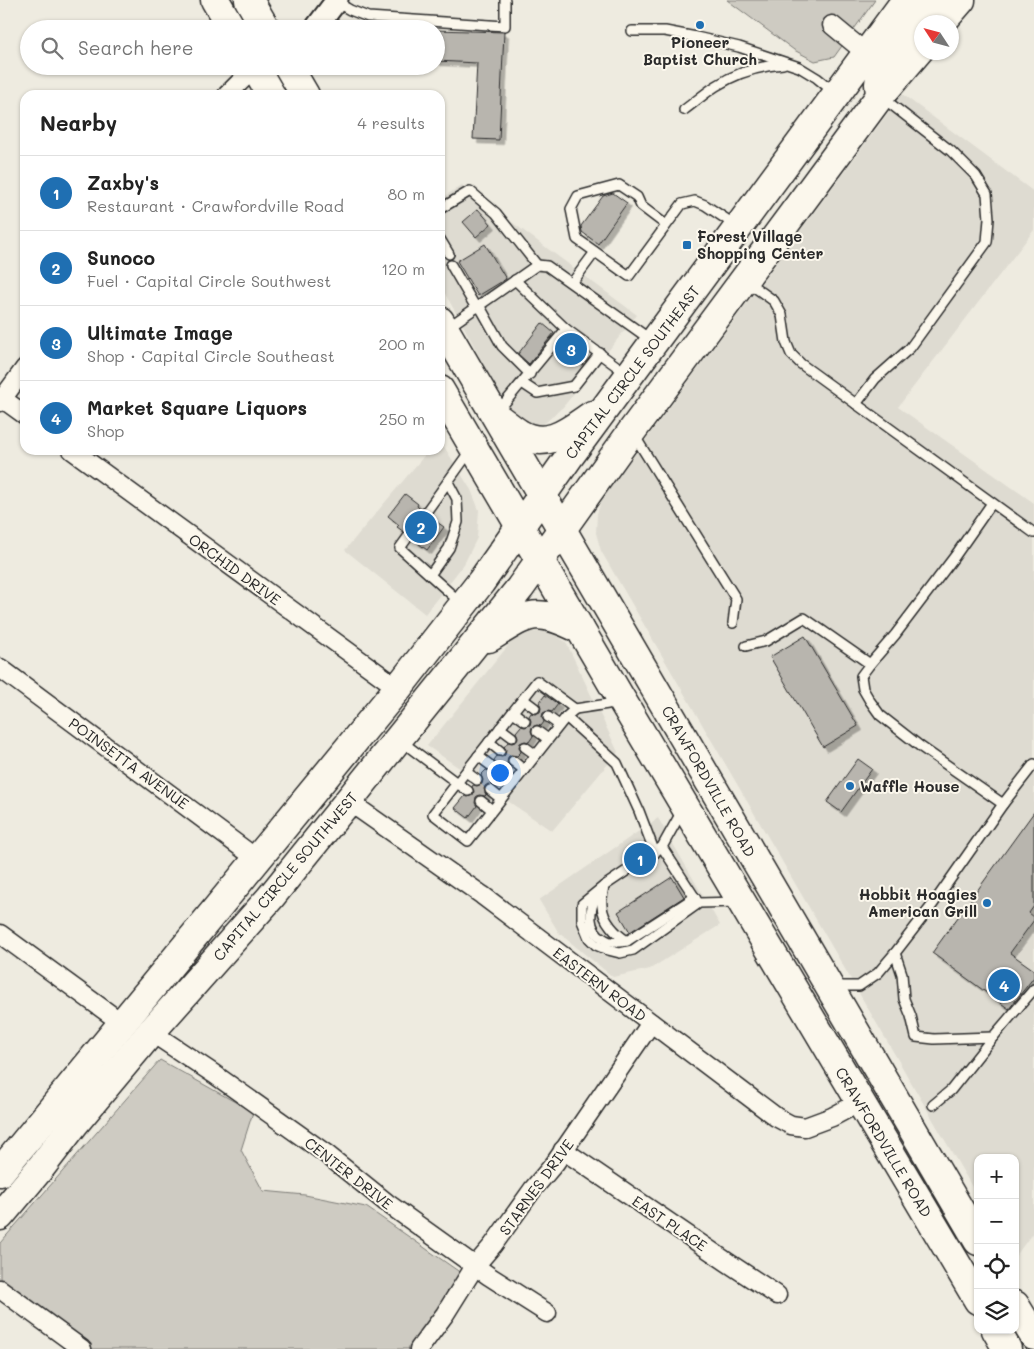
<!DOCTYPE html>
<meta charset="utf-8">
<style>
body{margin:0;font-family:Mali,sans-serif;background:#f2f2f2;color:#222}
.controls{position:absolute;right:15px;bottom:15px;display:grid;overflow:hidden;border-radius:10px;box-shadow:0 1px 4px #0004}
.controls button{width:45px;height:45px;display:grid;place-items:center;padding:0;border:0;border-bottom:1px solid #e0e0e0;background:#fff;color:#222;font:25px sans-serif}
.compass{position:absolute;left:914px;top:15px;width:45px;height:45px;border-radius:50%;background:#fff;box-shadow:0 1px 4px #0004;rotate:306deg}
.you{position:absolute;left:499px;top:772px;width:18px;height:18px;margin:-12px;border:4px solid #fff;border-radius:50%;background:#1a73e8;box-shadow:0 0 0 8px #1a73e833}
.badge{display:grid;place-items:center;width:32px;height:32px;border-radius:50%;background:#1f6fb2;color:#fff;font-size:16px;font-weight:700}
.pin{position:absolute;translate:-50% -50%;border:2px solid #fff;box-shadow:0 1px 5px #0006}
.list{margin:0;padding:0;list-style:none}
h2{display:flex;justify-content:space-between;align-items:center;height:65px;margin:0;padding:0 20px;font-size:21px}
h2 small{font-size:16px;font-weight:400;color:#767676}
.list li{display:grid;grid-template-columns:32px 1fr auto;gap:15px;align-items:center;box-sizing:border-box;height:75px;padding:0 20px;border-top:1px solid #e0e0e0}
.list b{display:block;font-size:19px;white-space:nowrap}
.list p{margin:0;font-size:16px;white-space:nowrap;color:#767676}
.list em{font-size:16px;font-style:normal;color:#767676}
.icon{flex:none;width:28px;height:28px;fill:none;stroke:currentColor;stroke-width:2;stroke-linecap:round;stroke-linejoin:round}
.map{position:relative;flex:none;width:1034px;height:1349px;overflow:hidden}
.search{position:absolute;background:#fff;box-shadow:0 1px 4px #0004;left:20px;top:20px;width:425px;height:55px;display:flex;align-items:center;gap:12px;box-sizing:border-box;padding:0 18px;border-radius:28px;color:#767676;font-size:19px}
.panel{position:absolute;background:#fff;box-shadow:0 1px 4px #0004;left:20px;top:90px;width:425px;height:365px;border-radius:15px}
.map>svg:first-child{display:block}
.built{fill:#dedbd1}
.green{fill:#cecbc2;stroke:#7c7b76}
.building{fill:#b8b5ae;stroke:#2b2b2b;filter:url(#shadow)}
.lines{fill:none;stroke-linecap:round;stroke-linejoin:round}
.service-casing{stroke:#2b2b2b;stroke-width:12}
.minor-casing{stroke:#2b2b2b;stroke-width:21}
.tertiary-casing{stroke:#2b2b2b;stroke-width:25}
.primary-casing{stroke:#2b2b2b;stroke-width:31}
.service{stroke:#fbf7ec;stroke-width:9}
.minor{stroke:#fbf7ec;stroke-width:18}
.tertiary{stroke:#fbf7ec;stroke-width:21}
.primary{stroke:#fbf7ec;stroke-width:28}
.poi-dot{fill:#1f6fb2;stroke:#fbf7ec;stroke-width:2}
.labels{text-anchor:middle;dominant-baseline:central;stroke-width:4;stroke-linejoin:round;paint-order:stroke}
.poi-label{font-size:15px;font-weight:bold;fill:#2b2b2b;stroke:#fbf7ec;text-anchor:start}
.street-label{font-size:15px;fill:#2b2b2b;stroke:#fbf7ec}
</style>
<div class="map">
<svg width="1034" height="1349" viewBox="0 0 1034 1349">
<defs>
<filter id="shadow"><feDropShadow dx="4.5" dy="4.5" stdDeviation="0" flood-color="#0004"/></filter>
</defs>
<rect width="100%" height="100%" fill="#eeebe0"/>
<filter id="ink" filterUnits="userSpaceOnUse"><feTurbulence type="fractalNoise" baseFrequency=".02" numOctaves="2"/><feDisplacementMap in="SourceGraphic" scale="10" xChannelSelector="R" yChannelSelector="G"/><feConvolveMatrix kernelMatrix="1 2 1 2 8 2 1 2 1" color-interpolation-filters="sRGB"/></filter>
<g filter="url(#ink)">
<g class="built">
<path d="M902,94L1034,192V230L898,407L1034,503V1231L1015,1257V1158H978V1197L601,551L596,533L597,514L601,501L609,489Z"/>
<path d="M462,185L637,315L563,407L537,430H534L505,405L464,327L440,285V199Z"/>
<path d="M440,440L471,490L479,510L477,538L464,564L425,614L345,550L429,450H440Z"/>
<path d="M548,630L566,642L618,752L552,831L427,746L511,642L530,632Z"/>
<path d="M658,818L720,925L650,969L613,977L559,933L539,900Z"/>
</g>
<g class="green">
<path d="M727,0H875L834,57L815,61L794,50Z"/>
<path d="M160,1060L253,1112L241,1150L263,1191L305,1195L366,1207L461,1273L438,1309L409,1349H93L0,1280V1243Z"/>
</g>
<g class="building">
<path d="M436,30L504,32L499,140L473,139L477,63L436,61Z"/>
<path d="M613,193L627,203L598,244L582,232L581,226L603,196Z"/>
<path d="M478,209L491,224L476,237L463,222Z"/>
<path d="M485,244L506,279L478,296L457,261Z"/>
<path d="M542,323L554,333L529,364L518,354Z"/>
<path d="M405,494L418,504L417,506L420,509L404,532L397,527L399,525L388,516Z"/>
<path d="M430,517L444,527L427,550L414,540Z"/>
<path d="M805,636L858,726L823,747L770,657Z"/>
<path d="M545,695L558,704L552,712L548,711L543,713L542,717L544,722L541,726L537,725L532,727L531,731L533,736L529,742L525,741L520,743L519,747L521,752L517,756L511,755L508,757L507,763L509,766L506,770L502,769L497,771L496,775L498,780L494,785L488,784L485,786L484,789L486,795L485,796L479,795L476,797L475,803L477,806L468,818L455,808L465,796L468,797L473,795L474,791L472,787L473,785L477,786L482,784L483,780L481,775L486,770L490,771L495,769L496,765L494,760L497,756L502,757L505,755L506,749L504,747L508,742L512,743L517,741L518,737L516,732L521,726L525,727L530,725L531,721L529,716L531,713L535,714L540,712L541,708L539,703Z"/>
<path d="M858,759L872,769L841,812L827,802Z"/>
<path d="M1034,812V906L1029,913L1034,917V920L1010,953L1034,970V977L1009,1009L932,953Z"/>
<path d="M672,877L684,897L630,932L618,912Z"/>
</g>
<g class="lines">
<g class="service-casing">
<g id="service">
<path d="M336,2L350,10L368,17L505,26V0"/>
<path d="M632,31H665L696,37L739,47L799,67L817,78L834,92"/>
<path d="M684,110C695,102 705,93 716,86C736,73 760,66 783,64"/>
<path d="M440,209L470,191L496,213L537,265"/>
<path d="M666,225L641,206L637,197L619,185L578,196L571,209L577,239L629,276L682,204L695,201L705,205L735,225"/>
<path d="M440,239L449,254"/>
<path d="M451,265L476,308"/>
<path d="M515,280L566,329L626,373"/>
<path d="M746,281L774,301L782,315L786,342L791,354L801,364L1034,533"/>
<path d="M572,283L595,252"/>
<path d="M479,305L502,346L530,374"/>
<path d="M447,328L537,265L547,266L651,340"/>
<path d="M522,383L537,393L574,386L600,353"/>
<path d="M856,404L875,379L910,348L987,242L989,219L987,194L976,176L951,151L883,98"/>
<path d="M498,411L566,329"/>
<path d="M634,435L736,599L733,623"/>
<path d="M992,503L955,556L895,635L870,664L861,676L863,689L870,701L880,715L921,747L1003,804"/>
<path d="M430,575L449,548L458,522L457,499L448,482"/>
<path d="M461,603L400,548L470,451"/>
<path d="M746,646L766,641L804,618L870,664"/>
<path d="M523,699L535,708"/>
<path d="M575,709L608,704L618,699"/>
<path d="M513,712L525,721"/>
<path d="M548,717L559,725"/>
<path d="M566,717L617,763L639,811L655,853"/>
<path d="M500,728L512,737"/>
<path d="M537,731L548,739"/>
<path d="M401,741L457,783L537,681L575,709L566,717L468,841L433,814L457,783L468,791"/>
<path d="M489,742L500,751"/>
<path d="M525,747L536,755"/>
<path d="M478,756L490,765"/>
<path d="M513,761L524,770"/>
<path d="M466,772L477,780"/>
<path d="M502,775L514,783"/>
<path d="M490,790L501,799"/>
<path d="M481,801L492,810"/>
<path d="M682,811L662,847L604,886L582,904V921L589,938L596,945L608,950L620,953L633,950L699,903L738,902"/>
<path d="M662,847L697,901"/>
<path d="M604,886C603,892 601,900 602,906C603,921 616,934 627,941L695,897"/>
<path d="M598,894C588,909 587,930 604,939C605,940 610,942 611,942C616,943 622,942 627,941"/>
<path d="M895,953L902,974L904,999L911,1016L916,1037L934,1039L993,1037"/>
<path d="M835,986H859L878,973L895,953L933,904L1003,804L1034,764"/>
<path d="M933,1105L951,1090L993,1037L1034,989"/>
</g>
</g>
<g class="minor-casing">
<g id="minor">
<path d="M832,25L866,53"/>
<path d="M227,95L255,67"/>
<path d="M0,397L25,415"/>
<path d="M0,402L25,368"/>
<path d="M72,450L398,688"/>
<path d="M0,668L257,859"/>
<path d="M348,801L482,895L776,1117L791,1125L805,1127L832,1117L860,1102"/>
<path d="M0,934L122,1023"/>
<path d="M151,1032L214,1074L325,1153L387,1203L489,1276L547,1313"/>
<path d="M563,1150L727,1262L777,1295"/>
<path d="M0,1289L82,1349"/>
<path d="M419,1349L445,1314L475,1266L493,1245L533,1189L555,1163L651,1023"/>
</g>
</g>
<g class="tertiary-casing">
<path id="tertiary" d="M315,29L337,0"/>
</g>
<g class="primary-casing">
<g id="primary">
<path d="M215,0L232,29"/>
<path d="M249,0L266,29"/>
<path d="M942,22L961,0"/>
<path d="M254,66L271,95"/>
<path d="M288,66L305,95"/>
<path d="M880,95L879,84L881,69L888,56L930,0"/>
<path d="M440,321L978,1241"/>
<path d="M440,390L620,697L978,1300"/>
<path d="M498,418C505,423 512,429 520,434C548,450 570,430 592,415"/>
<path d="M489,638C530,612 535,607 580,629"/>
<path d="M0,1172L398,688L481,582L569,457L906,0"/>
<path d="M0,1216L42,1166L75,1123L151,1032L270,898L499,614L520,588L632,431L809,192L880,96L922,47"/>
<path d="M1015,1305L1034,1336"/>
<path d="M996,1330L1007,1349"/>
</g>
</g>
<use href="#service" class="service"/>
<use href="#minor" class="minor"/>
<use href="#tertiary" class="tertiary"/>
<use href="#primary" class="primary"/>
</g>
</g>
<g class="poi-dot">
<circle cx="700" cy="25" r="5"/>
<rect x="682" y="240" width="10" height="10" rx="2.5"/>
<circle cx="850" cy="786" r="5"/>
<circle cx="987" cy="903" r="5"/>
</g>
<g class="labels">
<g class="poi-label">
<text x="700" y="42" text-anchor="middle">Pioneer<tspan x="700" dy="17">Baptist Church</tspan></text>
<text x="697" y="236">Forest Village<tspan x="697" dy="17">Shopping Center</tspan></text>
<text x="860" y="786">Waffle House</text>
<text x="977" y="894" text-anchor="end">Hobbit Hoagies<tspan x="977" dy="17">American Grill</tspan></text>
</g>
<g class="street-label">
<text transform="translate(632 372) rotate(-53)">CAPITAL CIRCLE SOUTHEAST</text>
<text transform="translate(235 569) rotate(36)">ORCHID DRIVE</text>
<text transform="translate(129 763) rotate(36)">POINSETTA AVENUE</text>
<text transform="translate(709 781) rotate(60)">CRAWFORDVILLE ROAD</text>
<text transform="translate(285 876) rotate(-50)">CAPITAL CIRCLE SOUTHWEST</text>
<text transform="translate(600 984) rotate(37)">EASTERN ROAD</text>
<text transform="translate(884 1142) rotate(59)">CRAWFORDVILLE ROAD</text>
<text transform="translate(349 1173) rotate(38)">CENTER DRIVE</text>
<text transform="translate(536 1187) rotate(-54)">STARNES DRIVE</text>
<text transform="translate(670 1223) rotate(34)">EAST PLACE</text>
</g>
</g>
</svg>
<div class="controls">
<button>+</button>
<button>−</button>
<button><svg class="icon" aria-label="locate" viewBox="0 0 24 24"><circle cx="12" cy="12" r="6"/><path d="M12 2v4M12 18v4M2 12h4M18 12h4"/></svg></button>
<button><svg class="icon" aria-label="layers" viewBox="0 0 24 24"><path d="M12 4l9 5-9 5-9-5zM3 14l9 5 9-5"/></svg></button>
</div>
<svg class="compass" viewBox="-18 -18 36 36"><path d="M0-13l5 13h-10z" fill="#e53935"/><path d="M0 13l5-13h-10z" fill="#767676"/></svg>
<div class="you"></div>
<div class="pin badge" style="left:640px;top:859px">1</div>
<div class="pin badge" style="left:421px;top:527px">2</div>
<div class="pin badge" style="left:571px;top:349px">3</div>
<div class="pin badge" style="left:1004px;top:985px">4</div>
<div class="search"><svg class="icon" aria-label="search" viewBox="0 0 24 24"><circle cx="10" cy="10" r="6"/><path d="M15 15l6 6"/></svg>Search here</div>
<section class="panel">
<h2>Nearby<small>4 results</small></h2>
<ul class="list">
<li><span class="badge">1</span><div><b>Zaxby's</b><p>Restaurant · Crawfordville Road</p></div><em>80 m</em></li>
<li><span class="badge">2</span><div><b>Sunoco</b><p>Fuel · Capital Circle Southwest</p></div><em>120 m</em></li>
<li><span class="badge">3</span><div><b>Ultimate Image</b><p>Shop · Capital Circle Southeast</p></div><em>200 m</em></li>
<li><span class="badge">4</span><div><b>Market Square Liquors</b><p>Shop</p></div><em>250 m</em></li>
</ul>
</section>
</div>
